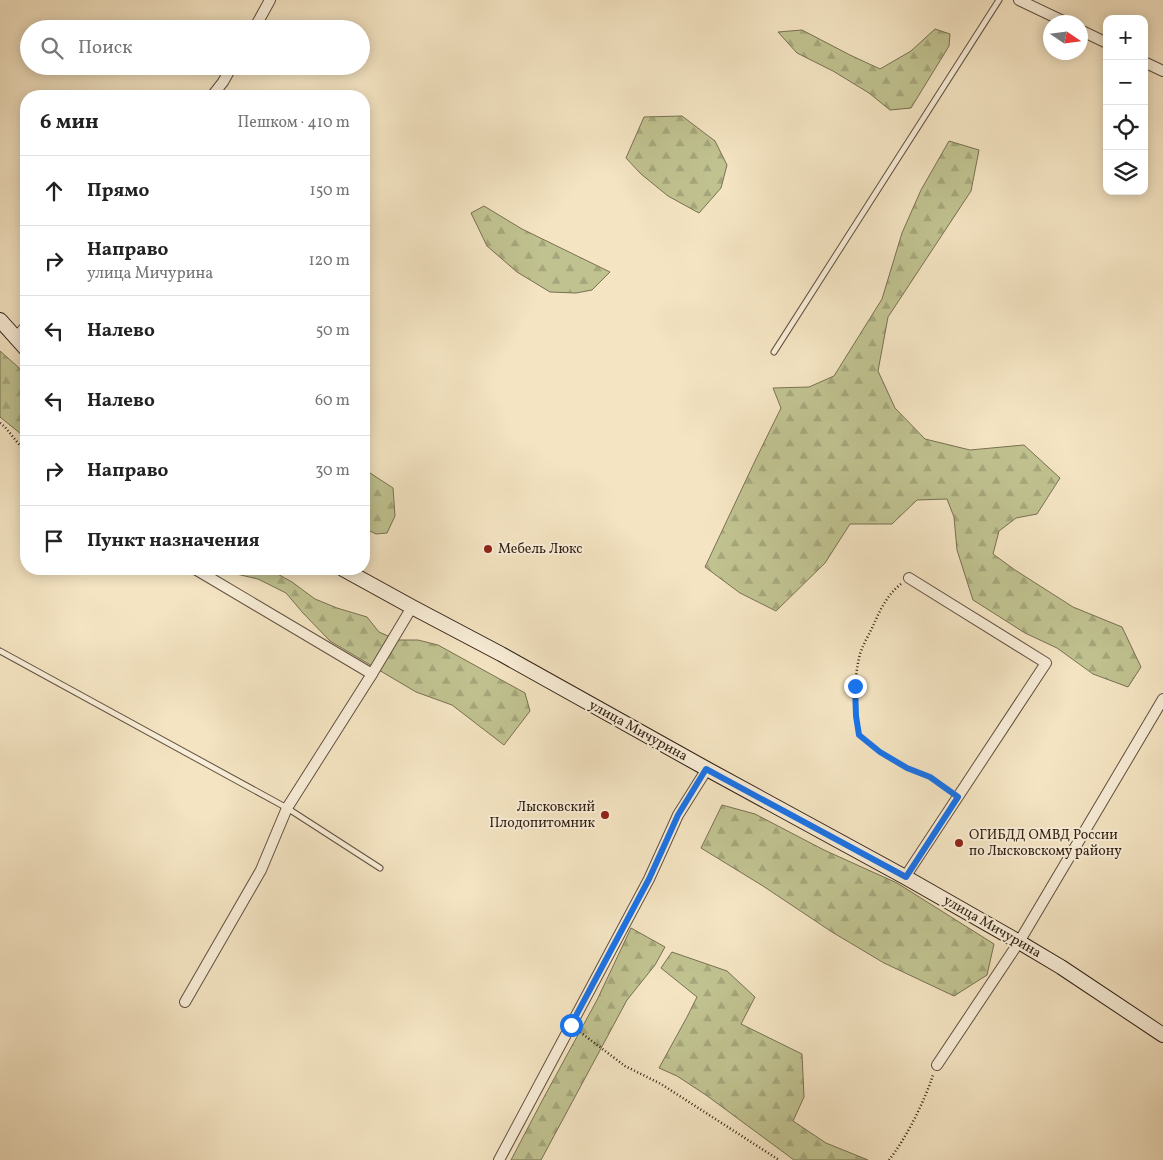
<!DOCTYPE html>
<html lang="ru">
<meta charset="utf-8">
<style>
body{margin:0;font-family:Vollkorn,serif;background:#f6f6f6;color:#222}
.controls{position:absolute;right:15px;top:15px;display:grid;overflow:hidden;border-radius:10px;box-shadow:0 2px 12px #0003}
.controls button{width:45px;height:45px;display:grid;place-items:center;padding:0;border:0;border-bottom:1px solid #e0e0e0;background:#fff;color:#222;font:25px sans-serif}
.compass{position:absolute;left:1043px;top:15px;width:45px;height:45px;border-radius:50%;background:#fff;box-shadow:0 2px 12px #0003;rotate:103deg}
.stop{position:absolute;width:15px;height:15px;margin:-11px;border:4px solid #1a73e8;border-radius:50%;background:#fff}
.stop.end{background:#1a73e8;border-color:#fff;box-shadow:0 1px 5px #0008}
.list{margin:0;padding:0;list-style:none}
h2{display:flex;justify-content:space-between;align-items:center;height:65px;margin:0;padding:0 20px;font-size:21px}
h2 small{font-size:16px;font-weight:400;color:#767676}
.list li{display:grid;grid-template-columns:32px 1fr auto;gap:15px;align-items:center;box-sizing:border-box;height:70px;padding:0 20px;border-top:1px solid #e0e0e0}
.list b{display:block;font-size:19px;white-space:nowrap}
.list p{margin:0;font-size:16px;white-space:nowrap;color:#767676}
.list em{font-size:16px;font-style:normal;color:#767676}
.icon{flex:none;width:28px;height:28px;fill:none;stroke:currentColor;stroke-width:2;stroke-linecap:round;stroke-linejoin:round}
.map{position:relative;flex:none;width:1163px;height:1160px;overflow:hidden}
.search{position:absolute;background:#fff;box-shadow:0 2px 12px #0003;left:20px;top:20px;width:350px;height:55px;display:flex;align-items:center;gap:12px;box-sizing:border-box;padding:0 18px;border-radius:28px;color:#767676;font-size:19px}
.panel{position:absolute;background:#fff;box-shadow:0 2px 12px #0003;left:20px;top:90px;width:350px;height:485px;border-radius:20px}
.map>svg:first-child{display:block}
.forest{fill:url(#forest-firs);stroke:#787052}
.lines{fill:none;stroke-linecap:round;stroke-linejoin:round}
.service-casing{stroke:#625040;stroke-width:7}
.minor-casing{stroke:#625040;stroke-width:12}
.secondary-casing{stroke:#311f14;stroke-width:16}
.path{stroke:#311f14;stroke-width:2.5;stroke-dasharray:1 2.5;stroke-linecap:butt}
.service{stroke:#f8edd7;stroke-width:5}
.minor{stroke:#f8edd7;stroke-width:10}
.secondary{stroke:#f8edd7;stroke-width:14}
.route{stroke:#1a73e8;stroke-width:6}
.poi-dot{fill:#8f2418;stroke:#f8edd7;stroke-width:2}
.labels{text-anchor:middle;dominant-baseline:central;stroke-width:4;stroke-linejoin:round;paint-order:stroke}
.poi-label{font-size:14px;fill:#311f14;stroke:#f8edd7;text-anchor:start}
.street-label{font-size:14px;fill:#311f14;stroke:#f8edd7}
</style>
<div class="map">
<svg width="1163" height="1160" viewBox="0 0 1163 1160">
<defs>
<pattern id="forest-firs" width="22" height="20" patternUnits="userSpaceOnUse" patternTransform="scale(1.25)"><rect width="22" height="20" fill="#c0c290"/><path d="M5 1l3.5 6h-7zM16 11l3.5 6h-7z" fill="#a5a67b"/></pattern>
</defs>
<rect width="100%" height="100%" fill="#f4e4c2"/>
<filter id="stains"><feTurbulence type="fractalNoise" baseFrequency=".004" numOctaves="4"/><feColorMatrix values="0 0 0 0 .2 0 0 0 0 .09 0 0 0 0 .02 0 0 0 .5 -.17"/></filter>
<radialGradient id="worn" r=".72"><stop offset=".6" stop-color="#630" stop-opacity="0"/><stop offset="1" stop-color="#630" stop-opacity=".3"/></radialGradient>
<g class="forest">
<path d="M935,29L950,34L949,46L911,108L890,110L869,93L833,71L797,53L778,32L802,30L850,55L880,69L911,51Z"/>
<path d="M682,116L715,141L727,165L721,188L699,213L668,196L641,174L626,158L644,117Z"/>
<path d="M949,141L979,150L971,191L888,317L878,371L895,408L925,439L970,450L1024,445L1060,478L1037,514L1016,518L999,531L993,554L1015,570L1073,607L1122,627L1141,667L1128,687L1093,674L1057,648L1025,633L973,600L957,550L954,517L947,499L917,500L892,524H850L825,563L776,611L740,593L705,567L755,461L781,408L773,388L809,387L834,376L882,299L902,233L921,190Z"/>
<path d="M484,206L522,229L610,272L592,290L576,293L550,292L517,272L487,246L471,213Z"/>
<path d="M0,351L26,374V438L0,417Z"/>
<path d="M364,469L393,488L395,516L387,533L376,534L364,528Z"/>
<path d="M223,569H272L274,572L292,582L315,599L337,608L367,617L379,632L397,640H418L438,645L525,693L530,711L504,745L452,705L416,692L330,641L303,613L286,593L258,579L232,573Z"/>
<path d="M722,805L755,814L824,850L897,883L994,944L987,975L954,996L884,963L832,932L763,886L701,848Z"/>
<path d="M631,928L665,947L655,965L627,1000L541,1160H511L543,1099L597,1000Z"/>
<path d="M672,952L727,971L755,997L741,1024L802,1054L804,1097L793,1121L826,1143L868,1160H794L706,1095L677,1076L659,1068L687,1017L697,997L661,968Z"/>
</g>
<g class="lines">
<g class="service-casing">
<g id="service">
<path d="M774,352L999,0"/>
<path d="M0,651L287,808L380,868"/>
</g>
</g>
<g class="minor-casing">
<g id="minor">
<path d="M1019,0L1065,22"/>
<path d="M254,29L270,0"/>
<path d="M1080,30L1107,43"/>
<path d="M1144,62L1163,71"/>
<path d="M212,96L223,82L232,66"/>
<path d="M16,338L26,326"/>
<path d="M195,569L372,674"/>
<path d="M905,877L1046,663L909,578"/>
<path d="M185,1002L261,870L287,808L372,674L412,607"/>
<path d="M937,1065L1019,942L1163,699"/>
<path d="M499,1160L649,879L664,846L678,815L707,769"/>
</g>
</g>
<g class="secondary-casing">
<g id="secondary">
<path d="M0,320L26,349"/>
<path d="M343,569L412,607L501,654L707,769L905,877L1019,942L1061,967L1163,1035"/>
</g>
</g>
<g class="path">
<path d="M0,423L5,427L26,453"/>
<path d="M901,584C887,595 880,610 873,626C869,635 863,644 860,654C853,681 855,708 859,735L880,752L907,768L929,777L949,791"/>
<path d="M580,1032L625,1066L661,1084L779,1160"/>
<path d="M889,1160C907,1137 924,1102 933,1075"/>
</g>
<use href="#service" class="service"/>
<use href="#minor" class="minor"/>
<use href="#secondary" class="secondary"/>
</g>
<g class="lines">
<path class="route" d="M571,1025L649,879L664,846L678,815L706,769L906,877L958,797L930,777L907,768L880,752L859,735L856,716L855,686"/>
</g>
<g class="poi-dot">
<circle cx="488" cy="549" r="5"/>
<circle cx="605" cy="815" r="5"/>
<circle cx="959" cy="843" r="5"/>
</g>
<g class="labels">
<g class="poi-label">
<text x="498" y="549">Мебель Люкс</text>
<text x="595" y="807" text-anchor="end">Лысковский<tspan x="595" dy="16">Плодопитомник</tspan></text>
<text x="969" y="835">ОГИБДД ОМВД России<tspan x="969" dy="16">по Лысковскому району</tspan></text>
</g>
<g class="street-label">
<text transform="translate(638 731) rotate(29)">улица Мичурина</text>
<text transform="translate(992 927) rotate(30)">улица Мичурина</text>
</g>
</g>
<rect width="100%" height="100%" filter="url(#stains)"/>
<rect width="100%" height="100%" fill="url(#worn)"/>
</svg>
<div class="controls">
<button>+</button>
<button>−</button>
<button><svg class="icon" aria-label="locate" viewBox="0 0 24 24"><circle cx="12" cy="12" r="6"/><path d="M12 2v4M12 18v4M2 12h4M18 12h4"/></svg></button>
<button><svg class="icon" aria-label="layers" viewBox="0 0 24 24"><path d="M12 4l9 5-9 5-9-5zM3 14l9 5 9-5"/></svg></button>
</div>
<svg class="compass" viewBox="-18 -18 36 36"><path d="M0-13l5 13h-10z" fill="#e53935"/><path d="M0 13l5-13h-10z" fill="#767676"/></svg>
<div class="stop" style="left:571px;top:1025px"></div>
<div class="stop end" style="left:855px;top:686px"></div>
<div class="search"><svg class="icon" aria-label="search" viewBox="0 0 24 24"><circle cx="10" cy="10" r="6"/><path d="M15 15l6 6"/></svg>Поиск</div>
<section class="panel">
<h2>6 мин<small>Пешком · 410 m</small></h2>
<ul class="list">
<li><svg class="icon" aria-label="ahead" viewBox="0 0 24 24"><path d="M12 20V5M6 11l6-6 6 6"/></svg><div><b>Прямо</b></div><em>150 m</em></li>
<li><svg class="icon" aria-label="right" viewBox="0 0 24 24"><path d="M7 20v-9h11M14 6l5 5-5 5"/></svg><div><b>Направо</b><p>улица Мичурина</p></div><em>120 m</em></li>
<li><svg class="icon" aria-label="left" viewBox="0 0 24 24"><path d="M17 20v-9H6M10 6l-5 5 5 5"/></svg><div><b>Налево</b></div><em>50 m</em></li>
<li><svg class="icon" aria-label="left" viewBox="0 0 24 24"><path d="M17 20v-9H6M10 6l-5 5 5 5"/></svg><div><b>Налево</b></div><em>60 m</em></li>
<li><svg class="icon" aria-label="right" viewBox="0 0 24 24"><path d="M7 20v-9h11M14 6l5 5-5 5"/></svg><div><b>Направо</b></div><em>30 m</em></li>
<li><svg class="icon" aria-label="arrive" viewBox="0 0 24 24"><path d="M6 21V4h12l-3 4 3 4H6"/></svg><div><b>Пункт назначения</b></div></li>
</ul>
</section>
</div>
